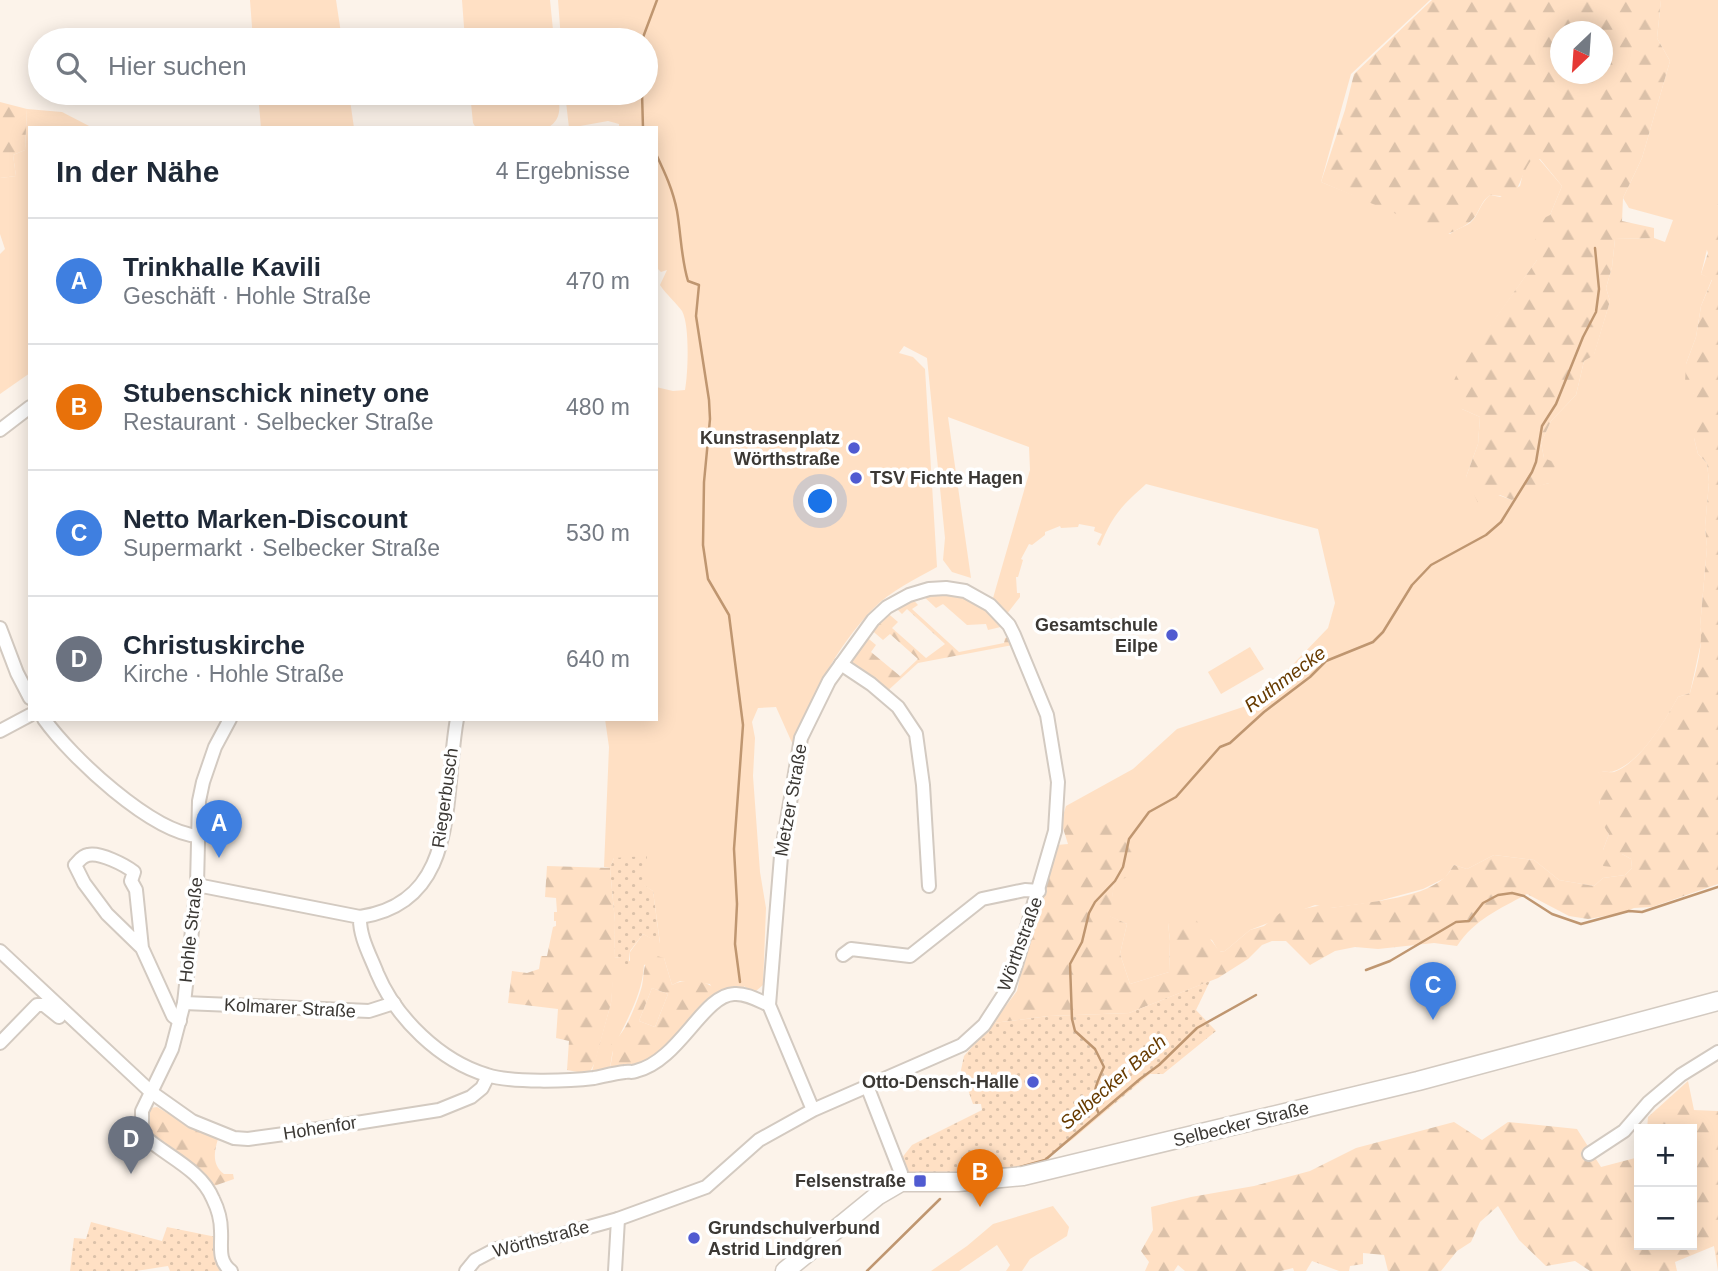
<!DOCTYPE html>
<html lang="de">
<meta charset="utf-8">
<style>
body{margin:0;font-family:Helvetica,sans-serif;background:#f6f6f7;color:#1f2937}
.controls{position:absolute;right:21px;bottom:21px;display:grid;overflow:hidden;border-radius:0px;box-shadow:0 4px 18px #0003}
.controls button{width:63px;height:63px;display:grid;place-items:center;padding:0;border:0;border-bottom:2px solid #e0e1e3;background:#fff;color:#1f2937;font:35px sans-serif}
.compass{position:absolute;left:1550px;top:21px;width:63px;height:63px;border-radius:50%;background:#fff;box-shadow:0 4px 18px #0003;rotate:205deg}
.you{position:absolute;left:821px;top:502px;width:24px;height:24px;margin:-18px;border:5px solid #fff;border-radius:50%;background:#1a73e8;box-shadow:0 0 0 10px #1a73e833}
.badge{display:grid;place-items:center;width:46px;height:46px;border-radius:50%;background:#505bd1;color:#fff;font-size:23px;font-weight:700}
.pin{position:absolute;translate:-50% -58px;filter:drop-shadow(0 2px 4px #0008)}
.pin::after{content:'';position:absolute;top:37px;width:24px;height:21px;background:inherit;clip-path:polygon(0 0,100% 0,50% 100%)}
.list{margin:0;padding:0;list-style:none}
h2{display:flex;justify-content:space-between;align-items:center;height:91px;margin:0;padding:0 28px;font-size:30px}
h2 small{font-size:23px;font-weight:400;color:#747a83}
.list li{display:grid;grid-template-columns:46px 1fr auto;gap:21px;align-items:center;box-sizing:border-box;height:126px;padding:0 28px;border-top:2px solid #e0e1e3}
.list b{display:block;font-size:26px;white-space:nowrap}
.list p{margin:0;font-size:23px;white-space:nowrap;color:#747a83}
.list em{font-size:23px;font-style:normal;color:#747a83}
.icon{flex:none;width:38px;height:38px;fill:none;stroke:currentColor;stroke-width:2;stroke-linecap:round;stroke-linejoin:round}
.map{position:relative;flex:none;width:1718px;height:1271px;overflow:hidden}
.search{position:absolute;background:#fff;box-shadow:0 4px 18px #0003;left:28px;top:28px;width:630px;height:77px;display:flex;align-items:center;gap:18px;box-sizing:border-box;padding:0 24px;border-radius:38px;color:#747a83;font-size:26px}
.panel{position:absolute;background:#fff;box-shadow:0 4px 18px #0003;left:28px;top:126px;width:630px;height:595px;border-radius:0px}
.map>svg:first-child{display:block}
.green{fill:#ffe0c4}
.forest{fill:url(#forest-firs);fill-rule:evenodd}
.park{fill:url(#park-dots)}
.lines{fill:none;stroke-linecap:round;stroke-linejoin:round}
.stream{stroke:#bf9670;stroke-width:2.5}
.street-casing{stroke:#d3cac1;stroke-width:16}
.secondary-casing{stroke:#d3cac1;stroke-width:21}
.street{stroke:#fff;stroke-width:12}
.secondary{stroke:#fff;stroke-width:18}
.poi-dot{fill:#505bd1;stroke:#fff;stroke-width:2.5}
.labels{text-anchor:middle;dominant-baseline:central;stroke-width:7;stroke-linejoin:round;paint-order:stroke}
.poi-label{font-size:18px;font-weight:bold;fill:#3b3834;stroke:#fff;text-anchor:end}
.street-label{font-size:18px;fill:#3b3834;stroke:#fff}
.water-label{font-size:19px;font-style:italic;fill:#673b01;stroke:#fff}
</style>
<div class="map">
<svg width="1718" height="1271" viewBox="0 0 1718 1271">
<defs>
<pattern id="forest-firs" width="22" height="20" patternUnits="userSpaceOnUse" patternTransform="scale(1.75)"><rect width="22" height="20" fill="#ffe0c4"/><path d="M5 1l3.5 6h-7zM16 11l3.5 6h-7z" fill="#dbc1a9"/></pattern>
<pattern id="park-dots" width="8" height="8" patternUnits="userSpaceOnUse" patternTransform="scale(1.75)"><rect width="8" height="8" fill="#ffe0c4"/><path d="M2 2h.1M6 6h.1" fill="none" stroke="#dbc1a9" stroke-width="1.8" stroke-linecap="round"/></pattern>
</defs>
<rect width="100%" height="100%" fill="#fcf3ea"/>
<g class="green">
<path d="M250,0H336L342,40H253Z"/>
<path d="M462,0H550L554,40H465Z"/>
<path d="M558,0H1430L1351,74L1321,182L1450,234C1456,229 1464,227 1470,223C1479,215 1480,203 1490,195L1500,197L1520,186L1524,169L1532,158L1539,159L1562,186L1550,215L1537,260L1458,372L1462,409L1480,417L1478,444L1466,477L1498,495L1512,500L1533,487L1549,483L1541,443L1551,421L1576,395L1584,361L1594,354L1610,301L1606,288L1612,267L1615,239L1654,238L1665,242L1673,220L1629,208L1623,198L1642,158L1670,61L1657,38L1661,0H1718V204L1701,274L1712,279L1701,306L1696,337L1686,364L1694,394V438L1698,454L1707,463L1709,482L1705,527L1707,547L1700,627L1702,638L1690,693L1678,697C1665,721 1641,762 1614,771C1610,773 1603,771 1598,771L1608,788L1599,802L1609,834L1603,850L1622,854L1631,859L1632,868L1625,875L1603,878L1594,886L1559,880L1534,860L1494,855L1467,869L1454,865L1445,878L1423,889L1375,902L1331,908L1315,905L1250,930L1225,951L1219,952L1212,940L1168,923L1170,941L1169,972L1130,984L1120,954L1127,924L1109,916L1114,884L1086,823L1061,822L1066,806L1133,769L1177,729L1249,705L1274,684L1328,628L1335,603L1318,529L1146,484C1121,507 1113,514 1100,546L1097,544L1102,534L1094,531L1095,527L1079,524L1078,527L1061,528L1060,526L1045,532V535L1032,545L1029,544L1021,559L1023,560L1018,577H1016L1017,593H1020V597L1003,619L1009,625L988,630L986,624L967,625L943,604L936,608L919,592L946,588L991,605L1030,470L1029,447L948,417L971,578L952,572L943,560L945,538L927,358L904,346L899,353L913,357L925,369L937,567C916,579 890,591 873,609C836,647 812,696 793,745L776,707L758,708L752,722L755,738L753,776L760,872L766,908L763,985L756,991H750L744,986L745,995L717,999L710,984L680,981L672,985L664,958L644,965C642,995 628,1017 616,1043C611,1052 611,1065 609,1075L590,1078L611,1003L614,958L620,957L630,961V952L643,934L660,943L653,891L643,885L614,858L610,868L604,867L609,747L605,719H656V387L673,391L685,390C688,374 690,325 682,311C677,304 666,294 660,285L667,270L661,272L656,267V128H619V124L608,121L569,128L565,93H646V40H561Z"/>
<path d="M258,93H349L354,128H261Z"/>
<path d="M470,93H558C560,107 562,120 547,128H476L473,123Z"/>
<path d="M27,109L62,112L93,128H30V373L0,394V254L5,249L0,234V178L16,176L13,155L25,150Z"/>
<path d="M1250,647L1264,669L1221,694L1208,672Z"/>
<path d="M652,988L668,994L655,1027L639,1021Z"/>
<path d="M1053,1206L1069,1227L1067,1236L1030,1259L1022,1271H1006L1010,1265L997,1245L959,1271H931L967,1246L993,1224Z"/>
</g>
<g class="forest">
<path d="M1432,0H1661L1657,38L1670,61L1642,158L1623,198L1622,221L1654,228V238L1615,239L1612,267L1606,288L1610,301L1594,355L1584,361L1576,395L1551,421L1541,443L1544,458L1556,463L1549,483L1533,488L1512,500L1500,495L1478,503L1466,477L1478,444L1480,417L1462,409L1449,392L1459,369L1537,260C1532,245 1536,233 1542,219L1550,215L1562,186L1540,159H1532C1523,171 1521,184 1512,197L1490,195C1482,201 1481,207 1476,215C1470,225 1456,230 1446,235L1321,182L1345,110L1354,74ZM1560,32H1602V74H1560Z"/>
<path d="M0,102L27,109L25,150L13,155L16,176L0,178Z"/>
<path d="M1718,204V884L1652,907L1634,908L1622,913L1588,919L1569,916L1527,894C1500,909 1475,919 1457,946L1434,943L1378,949L1355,947L1335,951L1310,965L1286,941H1272L1262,945L1248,959L1218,978L1129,1013L1049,1016L993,1023L1017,991L1026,948L1057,845L1068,844L1061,822H1131L1136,834L1127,877L1114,884L1110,916L1127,924L1120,954L1130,984L1169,972L1170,941L1168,923L1196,920L1220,952L1225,951L1250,930L1264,926L1280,913L1292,908L1303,909L1327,904L1331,908C1363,902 1419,900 1444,878C1448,875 1451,869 1454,865L1467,869L1494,855L1534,860L1559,880L1594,886L1603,878L1625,875L1632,868L1631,859L1622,854L1612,867L1603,866V850L1609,834C1601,825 1598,805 1600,793L1607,788L1597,770C1602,771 1609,773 1614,772C1640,763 1665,720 1678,697L1690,693C1695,675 1704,644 1700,627L1707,547L1705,527L1709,482L1707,463L1698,454L1694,438V394L1685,383L1686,364L1696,337L1701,306L1712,280L1701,274L1708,253L1703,239Z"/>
<path d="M909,595L918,605L912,609L959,652L1004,643L1005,638L1014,635L1018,644L918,663L883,695L841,664L863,634L876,645L871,652L900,676L918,659L890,634L883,640L868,627L884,610L898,622L892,628L926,658L945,644L907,609L902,614L892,604Z"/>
<path d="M547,866L610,868L615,922L614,971L611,1003L595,1062L589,1074L567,1070L569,1041L556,1038L558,1009L508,1003L512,971L527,973L539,969L541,956H547L553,927L556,926V921H554V912H557L556,898L545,897Z"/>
<path d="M657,956L664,958L672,985C686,978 705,980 717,990V999L655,1063L609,1075L613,1051L610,1048L612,1042C625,1036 638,1000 642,986C644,976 643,967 648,958ZM652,988L668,994L655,1027L639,1021Z"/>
<path d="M1688,1081L1694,1110L1718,1111V1271L1714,1246L1675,1262L1677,1271H1590L1575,1261L1546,1266L1519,1240L1498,1206L1480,1222L1471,1242L1457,1251L1441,1271H1388L1384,1255L1363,1253V1264L1350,1266L1349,1271H1339L1312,1261L1306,1271H1294L1293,1268L1281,1271H1185L1178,1265L1174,1271H1145L1149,1262L1141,1251L1153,1230L1151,1207L1191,1197L1254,1186L1310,1171L1356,1148L1454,1122L1482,1140L1508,1122L1577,1129L1601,1167L1639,1157V1245H1692V1129H1647L1648,1117Z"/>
<path d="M157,1107L188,1125L218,1139C214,1152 212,1165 224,1174H233L234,1179L214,1186C211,1181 208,1176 203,1172C183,1153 136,1145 150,1108Z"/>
</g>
<g class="park">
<path d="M647,856L644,885L653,891L660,944L643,934L630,951L628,968L621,967L620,957L614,958L615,922L610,868L614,858Z"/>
<path d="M1210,981L1196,1010L1216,1031L1163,1074H1150L1073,1139L1030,1170L904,1178L901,1159L912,1145L982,1110L981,1104H973L961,1070L964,1056L993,1023L1049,1016L1129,1013Z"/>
<path d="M91,1222L162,1241L167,1227L221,1238L222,1261L219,1271H170L168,1266L136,1271H70L74,1238L86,1239Z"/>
</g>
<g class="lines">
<g class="stream">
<path d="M642,40L657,0"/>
<path d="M642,93L643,128"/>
<path d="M656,154C665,173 673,190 677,211C681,234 681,258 688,281L699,285L696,316L709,400L710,419L704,482L703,545L708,579L729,615L743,725L734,849L737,904L735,944L740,982"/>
<path d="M1366,970L1390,961L1456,922L1469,921L1483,903L1498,895L1512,893L1524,896L1552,914L1581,924L1629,911L1642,912L1718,887"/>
<path d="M1099,1114C1090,1096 1096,1084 1104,1067L1095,1049L1075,1031L1072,1019L1070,964L1082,942L1089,913L1095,902L1115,881L1123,867L1129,839L1149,812L1176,797L1220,747L1230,743L1264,712L1310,677L1326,661L1373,642L1383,632L1412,585L1431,565L1486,535L1501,522L1532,472L1536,462L1542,426L1556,404L1583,337L1596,312L1599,289L1595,248"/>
<path d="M981,1170L1016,1168L1045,1160L1140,1079L1159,1065L1197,1028L1256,995"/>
<path d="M867,1271L940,1199"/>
</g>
<g class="street-casing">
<g id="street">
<path d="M0,430L30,407"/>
<path d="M0,628L17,673L30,698"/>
<path d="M841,664L871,684L898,707L916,734L923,785L929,886"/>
<path d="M44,719C71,757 151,832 198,836"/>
<path d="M230,719L215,747L203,782L199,801L197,885L184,1003L172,1049L142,1111V1129L145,1137C168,1157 201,1170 213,1199C218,1209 221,1220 221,1231C222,1246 217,1260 231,1271"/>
<path d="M0,731L30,715"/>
<path d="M197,885L360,917C359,936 370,955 377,973C396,1018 440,1061 487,1075C511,1083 569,1081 594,1078C604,1076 615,1073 625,1072C630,1071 631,1073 636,1071C679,1061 703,995 734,994C746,993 758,1000 769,1005"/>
<path d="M360,917C461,902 443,795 457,719"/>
<path d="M142,948L136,890L131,881L134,872C125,865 100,852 88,855C82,856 79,861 75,865L84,883L107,914L142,948L173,1016L180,1021"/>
<path d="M0,951L151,1092L192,1121L234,1138L248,1139L299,1132L439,1110L471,1097L482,1088L488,1076"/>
<path d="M843,955L851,949L910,956L982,899L1025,890L1039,891"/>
<path d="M184,1003L369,1011L394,1003"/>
<path d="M0,1043L37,1005H44L59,1017"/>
<path d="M867,1086L901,1173V1182"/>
<path d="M1589,1154L1624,1131L1649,1102L1681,1075L1718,1052"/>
<path d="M466,1271L475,1260L496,1249L542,1240L618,1219L706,1187L759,1140L813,1110L962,1045L984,1025L1008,988L1016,965L1055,831L1058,782L1047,715L1014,635L1009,625L990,605L965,591L946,588L929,589L909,595L887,607L873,620L829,681L801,738L781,856L769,1005L813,1110"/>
<path d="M615,1271L618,1219"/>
</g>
</g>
<g class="secondary-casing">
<path id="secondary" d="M785,1271L877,1196L901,1182H958L1023,1176L1418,1081L1718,1001"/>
</g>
<use href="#street" class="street"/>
<use href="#secondary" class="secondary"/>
</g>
<g class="poi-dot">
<circle cx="854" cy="448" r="7"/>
<circle cx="856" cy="478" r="7"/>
<circle cx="1172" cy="635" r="7"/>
<circle cx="1033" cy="1082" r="7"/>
<rect x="913" y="1174" width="14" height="14" rx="3.5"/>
<circle cx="694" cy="1238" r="7"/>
</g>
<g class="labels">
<g class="poi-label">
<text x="840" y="438">Kunstrasenplatz<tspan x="840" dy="21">Wörthstraße</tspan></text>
<text x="870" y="478" text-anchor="start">TSV Fichte Hagen</text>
<text x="1158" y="625">Gesamtschule<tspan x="1158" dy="21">Eilpe</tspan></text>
<text x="1019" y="1082">Otto-Densch-Halle</text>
<text x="906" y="1181">Felsenstraße</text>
<text x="708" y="1228" text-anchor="start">Grundschulverbund<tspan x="708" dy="21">Astrid Lindgren</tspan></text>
</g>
<g class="street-label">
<text transform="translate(445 798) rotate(-82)">Riegerbusch</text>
<text transform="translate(791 800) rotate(-80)">Metzer Straße</text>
<text transform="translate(191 930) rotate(-84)">Hohle Straße</text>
<text transform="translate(1020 944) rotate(-70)">Wörthstraße</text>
<text transform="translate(290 1008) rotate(3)">Kolmarer Straße</text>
<text transform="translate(1241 1124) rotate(-14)">Selbecker Straße</text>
<text transform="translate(320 1128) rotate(-9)">Hohenfor</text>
<text transform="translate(541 1239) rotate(-15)">Wörthstraße</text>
</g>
<g class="water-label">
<text transform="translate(1285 679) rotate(-37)">Ruthmecke</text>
<text transform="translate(1113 1082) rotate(-41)">Selbecker Bach</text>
</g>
</g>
</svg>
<div class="controls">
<button>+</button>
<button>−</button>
</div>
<svg class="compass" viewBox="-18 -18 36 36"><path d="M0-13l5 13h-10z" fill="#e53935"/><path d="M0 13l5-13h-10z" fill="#747a83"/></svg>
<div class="you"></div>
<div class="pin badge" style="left:219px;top:858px;background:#3f7fe0">A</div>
<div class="pin badge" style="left:980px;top:1207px;background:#e8710a">B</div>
<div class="pin badge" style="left:1433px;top:1020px;background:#3f7fe0">C</div>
<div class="pin badge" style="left:131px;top:1174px;background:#6b7280">D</div>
<div class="search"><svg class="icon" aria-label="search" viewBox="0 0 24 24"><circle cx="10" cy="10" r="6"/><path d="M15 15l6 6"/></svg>Hier suchen</div>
<section class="panel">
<h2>In der Nähe<small>4 Ergebnisse</small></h2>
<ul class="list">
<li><span class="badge" style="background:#3f7fe0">A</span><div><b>Trinkhalle Kavili</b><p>Geschäft · Hohle Straße</p></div><em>470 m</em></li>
<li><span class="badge" style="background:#e8710a">B</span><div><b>Stubenschick ninety one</b><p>Restaurant · Selbecker Straße</p></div><em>480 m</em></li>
<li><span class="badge" style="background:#3f7fe0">C</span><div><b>Netto Marken-Discount</b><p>Supermarkt · Selbecker Straße</p></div><em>530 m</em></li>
<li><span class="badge" style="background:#6b7280">D</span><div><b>Christuskirche</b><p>Kirche · Hohle Straße</p></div><em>640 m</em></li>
</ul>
</section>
</div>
